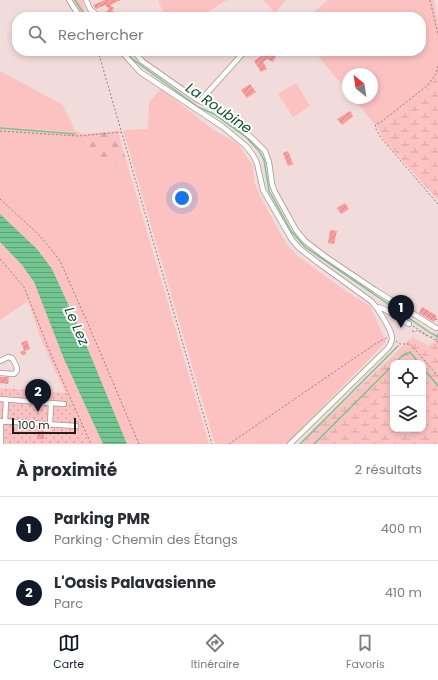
<!DOCTYPE html>
<html lang="fr">
<meta charset="utf-8">
<style>
body{margin:0;font-family:Poppins,sans-serif;background:#f2f2f3;color:#2b2b33}
.controls{position:absolute;right:12px;bottom:12px;display:grid;overflow:hidden;border-radius:8px;box-shadow:0 2px 6px #0003}
.controls button{width:36px;height:36px;display:grid;place-items:center;padding:0;border:0;border-bottom:1px solid #e1e1e2;background:#fff;color:#2b2b33;font:20px sans-serif}
.compass{position:absolute;left:342px;top:68px;width:36px;height:36px;border-radius:50%;background:#fff;box-shadow:0 2px 6px #0003;rotate:330deg}
.scale{position:absolute;left:12px;bottom:10px;width:64px;box-sizing:border-box;padding-left:4px;border:2px solid #221b1a;border-top:0;font-size:11px;line-height:14px;white-space:nowrap;color:#221b1a;-webkit-text-stroke:3px #fff;paint-order:stroke}
.you{position:absolute;left:182px;top:198px;width:14px;height:14px;margin:-10px;border:3px solid #fff;border-radius:50%;background:#1a73e8;box-shadow:0 0 0 6px #1a73e833}
.badge{display:grid;place-items:center;width:26px;height:26px;border-radius:50%;background:#111827;color:#fff;font-size:13px;font-weight:700}
.pin{position:absolute;translate:-50% -33px;filter:drop-shadow(0 1px 2px #0008)}
.pin::after{content:'';position:absolute;top:21px;width:14px;height:12px;background:inherit;clip-path:polygon(0 0,100% 0,50% 100%)}
.list{margin:0;padding:0;list-style:none}
h2{display:flex;justify-content:space-between;align-items:center;height:52px;margin:0;padding:0 16px;font-size:17px}
h2 small{font-size:13px;font-weight:400;color:#7c7c81}
.list li{display:grid;grid-template-columns:26px 1fr auto;gap:12px;align-items:center;box-sizing:border-box;height:64px;padding:0 16px;border-top:1px solid #e1e1e2}
.list b{display:block;font-size:15px;white-space:nowrap}
.list p{margin:0;font-size:13px;white-space:nowrap;color:#7c7c81}
.list em{font-size:13px;font-style:normal;color:#7c7c81}
.icon{flex:none;width:22px;height:22px;fill:none;stroke:currentColor;stroke-width:2;stroke-linecap:round;stroke-linejoin:round}
.map{position:relative;flex:none;width:438px;height:444px;overflow:hidden}
.search{position:absolute;background:#fff;box-shadow:0 2px 6px #0003;left:12px;right:12px;top:12px;height:44px;display:flex;align-items:center;gap:10px;box-sizing:border-box;padding:0 14px;border-radius:16px;color:#7c7c81;font-size:15px}
.sheet{height:180px;background:#fff}
nav{display:flex;justify-content:space-around;align-items:center;box-sizing:border-box;height:56px;border-top:1px solid #e1e1e2;background:#fff;font-size:11px;color:#7c7c81}
nav a{display:grid;justify-items:center;gap:2px}
nav .on{color:#111827}
.map>svg:first-child{display:block}
.grass{fill:#fbc2c1}
.forest{fill:url(#forest-firs)}
.wetland{fill:url(#wetland-marsh);fill-rule:evenodd}
.park{fill:url(#park-dots)}
.water{fill:url(#water-rules)}
.lines{fill:none;stroke-linecap:round;stroke-linejoin:round}
.stream{stroke:#73c690;stroke-width:1.5}
.building{fill:url(#building-hatch)}
.minor-casing{stroke:#a89594;stroke-width:6}
.path{stroke:#918281;stroke-width:1;stroke-dasharray:2 2;stroke-linecap:butt}
.minor{stroke:#fff;stroke-width:4.5}
.labels{text-anchor:middle;dominant-baseline:central;stroke-width:4;stroke-linejoin:round;paint-order:stroke}
.water-label{font-size:14px;font-style:italic;fill:#0e4e2b;stroke:#fff}
</style>
<div class="map">
<svg width="438" height="444" viewBox="0 0 438 444">
<defs>
<pattern id="forest-firs" width="22" height="20" patternUnits="userSpaceOnUse"><rect width="22" height="20" fill="#fbc2c1"/><path d="M5 1l3.5 6h-7zM16 11l3.5 6h-7z" fill="#d7a6a5"/></pattern>
<pattern id="wetland-marsh" width="20" height="14" patternUnits="userSpaceOnUse"><rect width="20" height="14" fill="#fbc2c1"/><path d="M1 5h8M5 5V1M11 12h8M15 12V8" fill="none" stroke="#d7a6a5"/></pattern>
<pattern id="park-dots" width="8" height="8" patternUnits="userSpaceOnUse"><rect width="8" height="8" fill="#fbc2c1"/><path d="M2 2h.1M6 6h.1" fill="none" stroke="#d7a6a5" stroke-width="1.8" stroke-linecap="round"/></pattern>
<pattern id="water-rules" width="6" height="5" patternUnits="userSpaceOnUse"><rect width="6" height="5" fill="#73c690"/><path d="M0 2.5h6" fill="none" stroke="#5ea075"/></pattern>
<pattern id="building-hatch" width="6" height="6" patternUnits="userSpaceOnUse"><rect width="6" height="6" fill="#fa9c9b"/><path d="M-1 1l2-2M0 6l6-6M5 7l2-2" fill="none" stroke="#d68685"/></pattern>
</defs>
<rect width="100%" height="100%" fill="#f1dcdb"/>
<g class="grass">
<path d="M72,0H82L85,12L82,16Z"/>
<path d="M158,0H227L199,17H165Z"/>
<path d="M263,0H286L275,13Z"/>
<path d="M328,0H434L438,24V74L430,86L379,130L353,98H372V74H348V92L314,51H421V17H308Z"/>
<path d="M0,71L63,105L75,131L84,134L96,167L126,160L209,444H127L80,330L52,269L37,249L0,214Z"/>
<path d="M296,83L310,106L293,117L278,94Z"/>
<path d="M161,89L211,128L238,144L253,166L254,182L260,196L279,231L288,246L298,256L347,292L370,306L386,342L286,444H215L123,130L148,129L149,102Z"/>
<path d="M0,242L22,265L34,282L64,359L103,444H91L54,369L39,334L28,301L0,320Z"/>
</g>
<path class="forest" d="M118,131L126,160L96,167L84,134Z"/>
<g class="wetland">
<path d="M438,74V200L382,138L379,130L430,86Z"/>
<path d="M412,337L429,346L438,338V444H300ZM393,363H423V429H393Z"/>
</g>
<path class="park" d="M0,388L67,393L91,444H0Z"/>
<path class="water" d="M0,214L37,249L52,269L80,330L127,444H103L64,359L34,282L22,265L0,242Z"/>
<g class="lines">
<g class="stream">
<path d="M75,0L84,14L90,17"/>
<path d="M126,51L131,58L198,107L214,114L246,137L259,151L264,160L269,191L291,231L305,247L432,334"/>
<path d="M0,128L75,134"/>
<path d="M434,335L438,337"/>
<path d="M395,363L402,356L410,352L419,363"/>
<path d="M423,368L438,386"/>
<path d="M300,444L398,346"/>
<path d="M314,444L393,365"/>
</g>
</g>
<g class="building">
<path d="M105,0H121L110,5L114,8L112,10L115,13L111,17L105,13L109,9L105,5L96,9L93,5Z"/>
<path d="M267,52L276,57L273,62L267,59L263,62L267,69L261,72L254,61Z"/>
<path d="M250,84L256,92L247,98L241,90Z"/>
<path d="M350,111L353,116L342,125L337,119Z"/>
<path d="M288,151L293,164L288,166L283,153Z"/>
<path d="M345,203L349,209L341,214L337,208Z"/>
<path d="M330,230L337,231L334,244L328,243Z"/>
<path d="M422,307L437,316L434,322L419,313Z"/>
<path d="M27,340L30,349L25,351L26,354L22,355L20,352L24,350L21,343Z"/>
<path d="M0,377H9L8,384L0,383Z"/>
<path d="M38,429H44V439H37Z"/>
</g>
<g class="lines">
<g class="minor-casing">
<g id="minor">
<path d="M69,0L80,17"/>
<path d="M86,0L90,9L99,17"/>
<path d="M277,17H280"/>
<path d="M121,51L140,72L223,127L246,146L253,155L257,163L263,190L292,240L299,248L317,262L371,301C377,307 392,330 392,338C392,342 389,347 386,350L290,444"/>
<path d="M134,51L142,61L196,99L214,107L252,138L265,151L269,162L272,184L275,192L296,230L305,241L326,257L375,290L436,328"/>
<path d="M200,101L245,51"/>
<path d="M378,307L384,309L409,324"/>
<path d="M0,361L8,357L12,358C15,363 20,370 14,374L0,373"/>
<path d="M0,399L64,404"/>
<path d="M0,421L76,426"/>
<path d="M5,422L6,400"/>
<path d="M50,425L51,403"/>
<path d="M1,444V421"/>
</g>
</g>
<g class="path">
<path d="M430,0L438,34"/>
<path d="M86,12L88,17"/>
<path d="M98,51L212,444"/>
<path d="M438,66L436,74L428,85L381,122L376,124L375,127L381,138L438,204"/>
<path d="M0,131L78,136L121,132"/>
<path d="M0,199L36,232L47,244L60,261L89,326L139,444"/>
<path d="M0,259L24,287L52,357L91,444"/>
<path d="M435,319L438,320"/>
<path d="M413,326L438,342"/>
<path d="M412,331L415,332L417,330L429,337"/>
<path d="M431,338L434,333"/>
<path d="M436,340L438,332"/>
<path d="M396,341L400,344H410L438,376"/>
<path d="M229,444L375,344L388,337"/>
</g>
<use href="#minor" class="minor"/>
</g>
<g class="labels">
<g class="water-label">
<text transform="translate(219 108) rotate(35)">La Roubine</text>
<text transform="translate(77 326) rotate(66)">Le Lez</text>
</g>
</g>
</svg>
<div class="controls">
<button><svg class="icon" aria-label="locate" viewBox="0 0 24 24"><circle cx="12" cy="12" r="6"/><path d="M12 2v4M12 18v4M2 12h4M18 12h4"/></svg></button>
<button><svg class="icon" aria-label="layers" viewBox="0 0 24 24"><path d="M12 4l9 5-9 5-9-5zM3 14l9 5 9-5"/></svg></button>
</div>
<svg class="compass" viewBox="-18 -18 36 36"><path d="M0-13l5 13h-10z" fill="#e53935"/><path d="M0 13l5-13h-10z" fill="#7c7c81"/></svg>
<div class="scale">100 m</div>
<div class="you"></div>
<div class="pin badge" style="left:401px;top:328px">1</div>
<div class="pin badge" style="left:38px;top:412px">2</div>
<div class="search"><svg class="icon" aria-label="search" viewBox="0 0 24 24"><circle cx="10" cy="10" r="6"/><path d="M15 15l6 6"/></svg>Rechercher</div>
</div>
<section class="sheet">
<h2>À proximité<small>2 résultats</small></h2>
<ul class="list">
<li><span class="badge">1</span><div><b>Parking PMR</b><p>Parking · Chemin des Étangs</p></div><em>400 m</em></li>
<li><span class="badge">2</span><div><b>L'Oasis Palavasienne</b><p>Parc</p></div><em>410 m</em></li>
</ul>
</section>
<nav>
<a class="on"><svg class="icon" aria-label="map" viewBox="0 0 24 24"><path d="M3 6l6-2 6 2 6-2v14l-6 2-6-2-6 2zM9 4v14M15 6v14"/></svg>Carte</a>
<a><svg class="icon" aria-label="directions" viewBox="0 0 24 24"><path d="M12 3l9 9-9 9-9-9zM9 14v-3h6M13 9l2 2-2 2"/></svg>Itinéraire</a>
<a><svg class="icon" aria-label="saved" viewBox="0 0 24 24"><path d="M7 4h10v16l-5-4-5 4z"/></svg>Favoris</a>
</nav>
